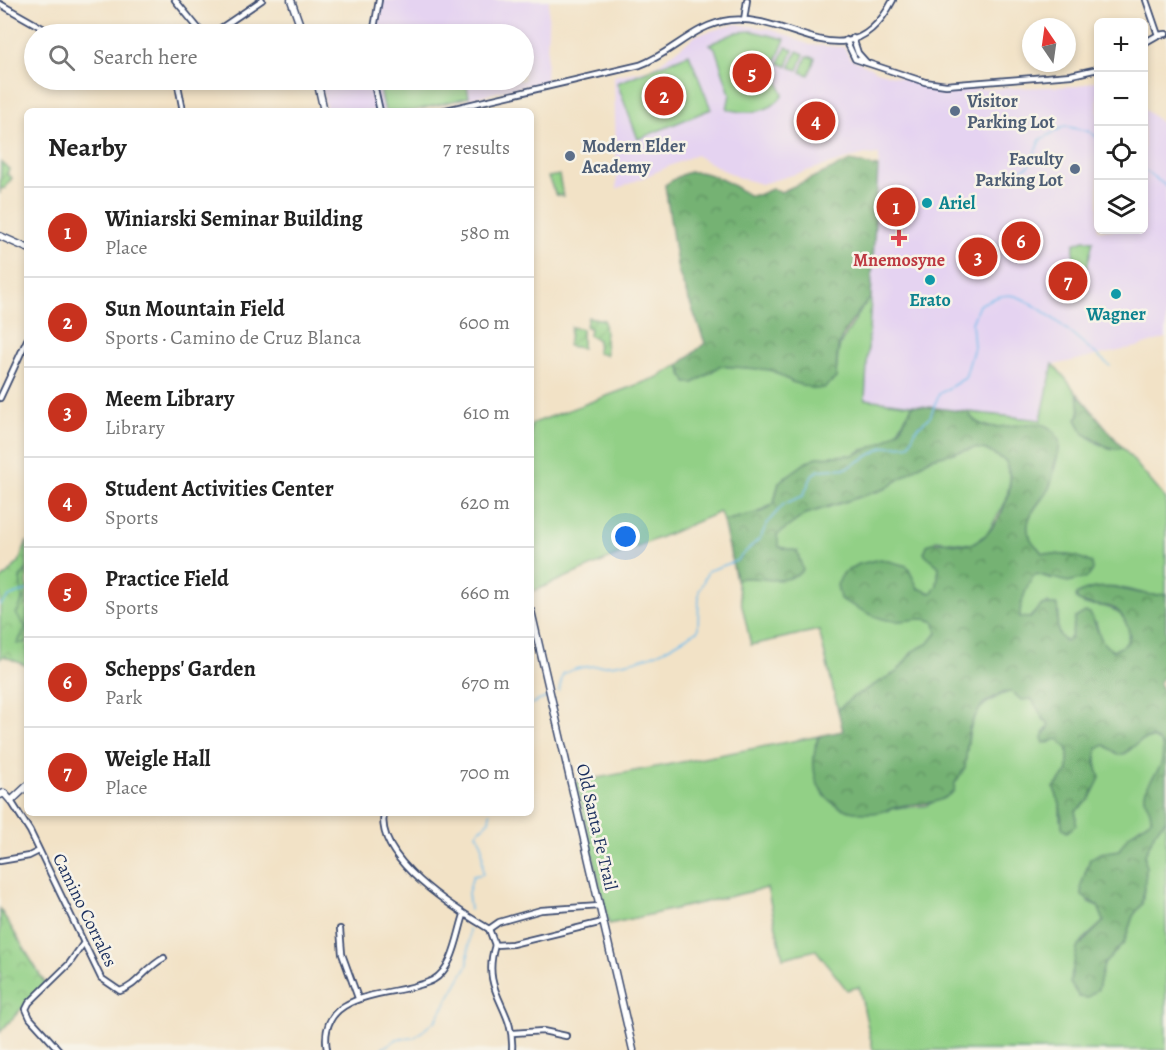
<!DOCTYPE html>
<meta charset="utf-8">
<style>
body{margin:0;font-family:Alegreya,serif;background:#f6f6f6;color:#222}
.controls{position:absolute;right:18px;top:18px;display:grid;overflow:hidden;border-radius:9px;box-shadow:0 3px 9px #0003}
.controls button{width:54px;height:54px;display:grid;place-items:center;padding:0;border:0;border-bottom:2px solid #e0e0e0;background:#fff;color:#222;font:30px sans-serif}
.compass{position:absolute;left:1022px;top:18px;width:54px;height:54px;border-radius:50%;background:#fff;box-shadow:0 3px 9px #0003;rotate:347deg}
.you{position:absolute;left:626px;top:537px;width:21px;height:21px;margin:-15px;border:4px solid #fff;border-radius:50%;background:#1a73e8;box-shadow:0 0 0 9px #1a73e833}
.badge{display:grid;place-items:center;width:39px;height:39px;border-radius:50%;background:#c8321e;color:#fff;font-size:20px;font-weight:700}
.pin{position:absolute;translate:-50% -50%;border:3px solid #fff;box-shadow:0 2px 6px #0006}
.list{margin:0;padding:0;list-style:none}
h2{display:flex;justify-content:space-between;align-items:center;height:78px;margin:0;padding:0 24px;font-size:26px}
h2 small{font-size:20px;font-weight:400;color:#767676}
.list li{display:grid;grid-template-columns:39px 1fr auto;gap:18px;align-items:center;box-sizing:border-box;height:90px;padding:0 24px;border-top:2px solid #e0e0e0}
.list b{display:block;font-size:22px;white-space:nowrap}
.list p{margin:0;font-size:20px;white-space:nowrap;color:#767676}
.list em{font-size:20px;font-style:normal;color:#767676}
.icon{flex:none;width:33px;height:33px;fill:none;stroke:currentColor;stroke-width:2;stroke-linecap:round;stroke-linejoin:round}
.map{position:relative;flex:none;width:1166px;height:1050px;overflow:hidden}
.search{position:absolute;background:#fff;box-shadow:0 3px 9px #0003;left:24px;top:24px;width:510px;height:66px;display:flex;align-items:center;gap:15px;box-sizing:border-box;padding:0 21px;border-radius:33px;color:#767676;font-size:22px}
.panel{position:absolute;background:#fff;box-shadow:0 3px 9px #0003;left:24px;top:108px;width:510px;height:708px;border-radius:9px}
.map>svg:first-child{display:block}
.built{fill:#e5d3f1}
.grass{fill:#92d086;stroke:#568072;stroke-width:1.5}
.forest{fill:url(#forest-crowns);stroke:#487068;stroke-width:1.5}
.park{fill:url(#park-crowns);stroke:#568072;stroke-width:1.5}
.garden{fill:url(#garden-furrows);stroke:#568072;stroke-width:1.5}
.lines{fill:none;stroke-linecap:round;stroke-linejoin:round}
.stream{stroke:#71bdeb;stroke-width:1.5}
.minor-casing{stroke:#3b4a6e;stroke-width:8}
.tertiary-casing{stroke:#3b4a6e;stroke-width:9}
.minor{stroke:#fff;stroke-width:4.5}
.tertiary{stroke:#fff;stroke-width:6}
.service-dot{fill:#5c6f8a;stroke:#f7f3e8;stroke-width:2}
.culture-dot{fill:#0f9aa8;stroke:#f7f3e8;stroke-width:2}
.health-dot{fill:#e0444e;stroke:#f7f3e8;stroke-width:2}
.labels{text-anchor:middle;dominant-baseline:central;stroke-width:5;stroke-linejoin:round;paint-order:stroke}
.service-label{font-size:18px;font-weight:bold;fill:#4e5e75;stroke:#f7f3e8;text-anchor:start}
.culture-label{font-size:18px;font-weight:bold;fill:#0d838f;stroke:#f7f3e8}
.health-label{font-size:18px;font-weight:bold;fill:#be3a42;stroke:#f7f3e8}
.street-label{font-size:18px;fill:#1b2f5e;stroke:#f7f3e8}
</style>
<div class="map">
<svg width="1166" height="1050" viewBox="0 0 1166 1050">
<defs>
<pattern id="forest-crowns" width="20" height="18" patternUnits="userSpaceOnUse" patternTransform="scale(1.5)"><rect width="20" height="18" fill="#75b273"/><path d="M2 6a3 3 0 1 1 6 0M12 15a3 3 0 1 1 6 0" fill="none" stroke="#5f9162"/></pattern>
<pattern id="park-crowns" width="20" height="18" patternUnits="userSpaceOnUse" patternTransform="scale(1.5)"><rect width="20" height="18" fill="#92d086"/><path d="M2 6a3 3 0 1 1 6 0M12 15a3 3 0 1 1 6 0" fill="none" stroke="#7db376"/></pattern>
<pattern id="garden-furrows" width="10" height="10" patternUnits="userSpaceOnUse" patternTransform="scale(1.5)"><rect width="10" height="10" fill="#92d086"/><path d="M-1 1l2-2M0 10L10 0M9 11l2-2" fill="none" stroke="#7db376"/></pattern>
</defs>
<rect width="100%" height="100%" fill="#f7f3e8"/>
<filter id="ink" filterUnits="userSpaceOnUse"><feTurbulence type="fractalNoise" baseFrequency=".0167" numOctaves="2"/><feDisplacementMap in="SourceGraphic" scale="12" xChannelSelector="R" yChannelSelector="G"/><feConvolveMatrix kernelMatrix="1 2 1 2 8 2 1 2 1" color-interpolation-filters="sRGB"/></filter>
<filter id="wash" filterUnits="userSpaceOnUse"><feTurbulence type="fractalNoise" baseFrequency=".008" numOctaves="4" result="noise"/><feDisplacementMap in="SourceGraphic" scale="24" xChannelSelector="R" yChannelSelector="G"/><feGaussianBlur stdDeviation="1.35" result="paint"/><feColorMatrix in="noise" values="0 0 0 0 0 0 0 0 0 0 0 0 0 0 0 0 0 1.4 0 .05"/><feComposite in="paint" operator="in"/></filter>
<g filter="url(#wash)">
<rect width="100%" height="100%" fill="#f2e2c6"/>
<g class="built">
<path d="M382,0H549L546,81L414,111H327L320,80H524V34H376Z"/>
<path d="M735,24L772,29L810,45L844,47L850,58L880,72L931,87L952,90L1078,86L1098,80V230H1144V109L1166,126V338L1137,347L1053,365L1041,421L865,400L879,155L865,154L761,184L737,177L695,155L617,189L614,76L651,69L697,35Z"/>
</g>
<g class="grass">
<path d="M752,31L785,39L774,66L780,71L779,83L783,95C771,113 747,115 727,109L730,94L715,48L710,44L737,32Z"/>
<path d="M786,47L793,50L787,66L779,63Z"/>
<path d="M797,51L804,54L798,70L790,67Z"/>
<path d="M689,54L711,109L638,139L617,83Z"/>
<path d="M807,56L815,58L809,75L801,72Z"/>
<path d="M378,80H466L469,97L413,111H385Z"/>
<path d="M559,175L563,196L556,195L548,177Z"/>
<path d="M1084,240L1093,241L1087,268L1073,265L1074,244Z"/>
<path d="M1009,245L1019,249L1021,254L1014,257L1006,255L1004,249Z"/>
<path d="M871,298L865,399L913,405L896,433L874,448L862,450L853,455L831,456L784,477L777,489L774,503L756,514L723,521L720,512L531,592V424L658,377L679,365L683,378L705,376L720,366C745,369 773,363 792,382L837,368C838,341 841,344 854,322C859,313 862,306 871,298Z"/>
<path d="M1053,364C1065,379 1089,399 1076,419C1081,435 1106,453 1123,448L1166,499V594L1155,596L1117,587L1086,589L1084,605C1108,604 1138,613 1126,644L1113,651C1101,645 1099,635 1096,622L1075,630L1071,637L1065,641C1055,633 1057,625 1059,613L1048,603L1042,605L1029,618L1020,617C1019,606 1027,581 1036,574L1052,579L1076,556L1042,553C1039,548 1033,544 1030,539C1020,518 1041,504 1049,488C1054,477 1055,463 1059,451L1029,425C1009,426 978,433 968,412L1041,420Z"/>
<path d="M975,448L986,450L1006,461L1010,480L1006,501L987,534L971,544L936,540L925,553L939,567L937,586L931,594L918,588L906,566L861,609C884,623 911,612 935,622L937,633L929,643L913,651L897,672L851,698L838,710L819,630L751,645L736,579L756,577L797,551L778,547L776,535L806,514L885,489L931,458Z"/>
<path d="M1013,692C1019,698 1029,696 1035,702C1042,709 1039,718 1048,722L1049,727L1044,732L1048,743L1058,738L1068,749V771L1054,788L1060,804V820H1075L1076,811C1088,802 1101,784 1097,768C1096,760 1095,756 1097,748L1105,745L1119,755L1125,754L1140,741L1152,738L1159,741L1166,753L1165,766L1160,777L1150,783L1144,799L1152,810L1151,819L1134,831L1119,850L1090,859L1081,886L1088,902L1098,906L1104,921L1083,940L1071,975L1098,989L1104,964L1124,943L1133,916L1142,904L1146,872L1145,855L1155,832L1166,820V1050H873L859,987L847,990L816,950L783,958L767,888L609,924L576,782L819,736L815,746L887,811C900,805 910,808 923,806C934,805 946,792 953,784C977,760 957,717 992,700C1000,696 1003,692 1013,692Z"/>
</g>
<g class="forest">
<path d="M850,161L878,167L871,298C862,306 842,333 839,345C836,355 837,368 836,378L824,388L815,389L792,382L771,370L720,366L694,383H686L679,365L705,343L678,271L665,185C673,180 680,174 690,172C707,169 735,186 748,195H758L772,189L781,192Z"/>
<path d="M1078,394L1123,448C1106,452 1098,439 1084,434L1076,419L1080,413Z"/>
<path d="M913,405L968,412C986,449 1046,400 1059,441C1061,449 1057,456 1055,463C1053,473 1053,481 1048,490C1039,504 1020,520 1031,539C1033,544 1039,548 1042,553L1076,556L1092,563L1093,570L1088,577L1068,582L1036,574C1028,581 1019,606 1020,617L1030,618L1042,605H1057C1060,618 1052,631 1065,641L1071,637L1075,618L1085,612L1090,613C1098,626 1098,644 1114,651L1126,644L1130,635C1118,591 1100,614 1077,600L1076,595C1108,576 1135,599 1166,594V674L1159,683L1166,699V820L1155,832L1145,855L1146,872L1142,904L1133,916L1124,943L1104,964L1098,989L1087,998L1079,997L1070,983L1077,948L1104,921L1098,906L1082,896L1081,886L1090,859L1100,853L1119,850L1128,836L1151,819C1152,808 1143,802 1145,793C1150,774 1166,772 1162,745C1159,741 1156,738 1151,738C1137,738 1131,753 1119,755L1105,745L1097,748L1095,762L1100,778L1089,800L1076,811V825L1067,832L1062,827L1060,804L1054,788L1068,771V749L1058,739L1044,743L1042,738L1049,727L1048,722L1044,720L1032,699L1021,700L1012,692L1001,693L983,704L974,718L969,729L965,768L955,783L954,791C938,805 926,803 907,805C895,806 884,813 871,813C824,815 803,778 819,736L843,731L838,710L851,698L897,672L913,651L929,643L937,633L935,622C921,616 912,621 897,621C877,621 858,608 840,599L837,585L843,573L859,564L881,559L907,566L918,588L931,593L937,586L939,567L924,553L927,545C941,538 953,546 969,544C992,540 1011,501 1010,479C1010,473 1007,467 1006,461L986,450L975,448L931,458L885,489L806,514L777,535L779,547L797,551L803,570C784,589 759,574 736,579L723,521L764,511L774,503L779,482L808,461L817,457L853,455L884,442L900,429Z"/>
</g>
<g class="park">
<path d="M27,541V569L20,578L23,592L21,608L27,604V666L4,656L0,659V581L19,562Z"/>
<path d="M0,909L45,983L0,1032Z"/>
</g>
<g class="garden">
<path d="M1,162L9,169L7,174L12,178L5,188L0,189V194Z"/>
<path d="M588,317L604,320L606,355L597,353L598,340L589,335L590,328L586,327Z"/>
<path d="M571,327L582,329V348L568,346Z"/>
<path d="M27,569V642L17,644L26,627L16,614L23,600L20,578Z"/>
</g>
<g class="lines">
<g class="stream">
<path d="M1144,170L1166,186"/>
<path d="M1018,171L1029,166L1040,140L1065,126L1090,132L1098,138"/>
<path d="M0,605L9,597L27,590"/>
<path d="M559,691L563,674C581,664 598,667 617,664C651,659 670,648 698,630L699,591L708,571L736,561L761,537L767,523L784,504L803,496L813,474L820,470L847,468L884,447L909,445L916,429L930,417L939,394L965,378L974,347L972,323L979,305C990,300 1002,293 1015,296C1040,303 1088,348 1110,366"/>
<path d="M531,704L548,697"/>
<path d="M470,910L468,893L473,876L483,874L482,844L476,833L489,821L490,813"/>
<path d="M380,1050L397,1039L414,1038L436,1020L468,964L469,929"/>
</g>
</g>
</g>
<g filter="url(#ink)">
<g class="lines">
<g class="minor-casing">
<g id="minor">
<path d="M175,0L203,34"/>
<path d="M1146,0L1158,35"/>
<path d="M0,4L53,34"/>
<path d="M744,20L747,0"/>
<path d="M212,34L262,0"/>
<path d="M373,34L379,0"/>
<path d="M853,38L858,53L866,62"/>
<path d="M846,40L855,59L925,82L946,85L1071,75L1098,69"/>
<path d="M1144,43L1158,35L1166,34"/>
<path d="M177,80L183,111"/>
<path d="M373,80L380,111"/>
<path d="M442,111L640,65C673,53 693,25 730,20C791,13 849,85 893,0"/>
<path d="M0,398L27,340"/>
<path d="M11,801L30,831L101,978L120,991C137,986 145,968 164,958"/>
<path d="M384,813C375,859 455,909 489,929"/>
<path d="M0,861L29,856L39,851"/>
<path d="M340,929L342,954L358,998"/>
<path d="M489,929L499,922L541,910L600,906"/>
<path d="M489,929L495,945"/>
<path d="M495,945L512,944L603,922"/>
<path d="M495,945C480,994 515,1006 512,1050"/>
<path d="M513,1033L543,1031L566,1036"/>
<path d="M59,1050L30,1018L26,1009L29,1003L69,964L83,944"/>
<path d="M327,1050C316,986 399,998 433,980C454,968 457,935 464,915"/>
</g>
</g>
<g class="tertiary-casing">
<g id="tertiary">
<path d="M291,0L303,34"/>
<path d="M317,80L324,111"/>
<path d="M0,236L27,248"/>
<path d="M531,611L633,1050"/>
<path d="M0,795L4,793L11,801L27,786"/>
</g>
</g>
<use href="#minor" class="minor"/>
<use href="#tertiary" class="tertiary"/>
</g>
</g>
<g class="service-dot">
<circle cx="955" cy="111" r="6"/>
<circle cx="570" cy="156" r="6"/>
<circle cx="1075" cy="169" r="6"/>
</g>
<g class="culture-dot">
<circle cx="927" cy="203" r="6"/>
<circle cx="930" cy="280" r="6"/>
<circle cx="1116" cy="294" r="6"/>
</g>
<path class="health-dot" d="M896 229h6v6h6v6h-6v6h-6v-6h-6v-6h6z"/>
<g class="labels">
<g class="service-label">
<text x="967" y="101">Visitor<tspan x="967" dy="21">Parking Lot</tspan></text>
<text x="582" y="146">Modern Elder<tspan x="582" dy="21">Academy</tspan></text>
<text x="1063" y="159" text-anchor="end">Faculty<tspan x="1063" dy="21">Parking Lot</tspan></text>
</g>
<g class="culture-label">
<text x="939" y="203" text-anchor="start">Ariel</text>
<text x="930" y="300">Erato</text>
<text x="1116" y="314">Wagner</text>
</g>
<g class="health-label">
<text x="899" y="260">Mnemosyne</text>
</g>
<g class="street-label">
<text transform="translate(597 827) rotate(77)">Old Santa Fe Trail</text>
<text transform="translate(85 910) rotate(64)">Camino Corrales</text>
</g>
</g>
</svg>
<div class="controls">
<button>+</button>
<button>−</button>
<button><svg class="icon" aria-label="locate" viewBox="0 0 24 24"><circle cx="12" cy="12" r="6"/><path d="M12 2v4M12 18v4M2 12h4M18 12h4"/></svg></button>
<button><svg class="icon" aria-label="layers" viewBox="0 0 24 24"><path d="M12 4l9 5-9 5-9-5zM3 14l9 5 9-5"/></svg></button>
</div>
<svg class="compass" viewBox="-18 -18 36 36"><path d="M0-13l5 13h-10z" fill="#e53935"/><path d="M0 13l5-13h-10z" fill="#767676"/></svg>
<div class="you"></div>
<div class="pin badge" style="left:896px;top:207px">1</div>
<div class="pin badge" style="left:664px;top:96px">2</div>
<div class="pin badge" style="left:978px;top:257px">3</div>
<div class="pin badge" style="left:816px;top:121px">4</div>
<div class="pin badge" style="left:752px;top:73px">5</div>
<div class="pin badge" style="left:1021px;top:241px">6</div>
<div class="pin badge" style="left:1068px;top:281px">7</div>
<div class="search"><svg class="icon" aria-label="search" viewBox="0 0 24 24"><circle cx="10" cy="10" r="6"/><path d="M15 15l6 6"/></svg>Search here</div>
<section class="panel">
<h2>Nearby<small>7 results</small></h2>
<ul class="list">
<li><span class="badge">1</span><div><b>Winiarski Seminar Building</b><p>Place</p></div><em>580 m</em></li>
<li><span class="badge">2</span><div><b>Sun Mountain Field</b><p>Sports · Camino de Cruz Blanca</p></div><em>600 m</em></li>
<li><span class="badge">3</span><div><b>Meem Library</b><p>Library</p></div><em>610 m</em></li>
<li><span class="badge">4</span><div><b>Student Activities Center</b><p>Sports</p></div><em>620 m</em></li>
<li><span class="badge">5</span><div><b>Practice Field</b><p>Sports</p></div><em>660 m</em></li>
<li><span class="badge">6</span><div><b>Schepps' Garden</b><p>Park</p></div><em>670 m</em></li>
<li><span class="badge">7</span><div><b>Weigle Hall</b><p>Place</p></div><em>700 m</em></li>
</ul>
</section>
</div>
